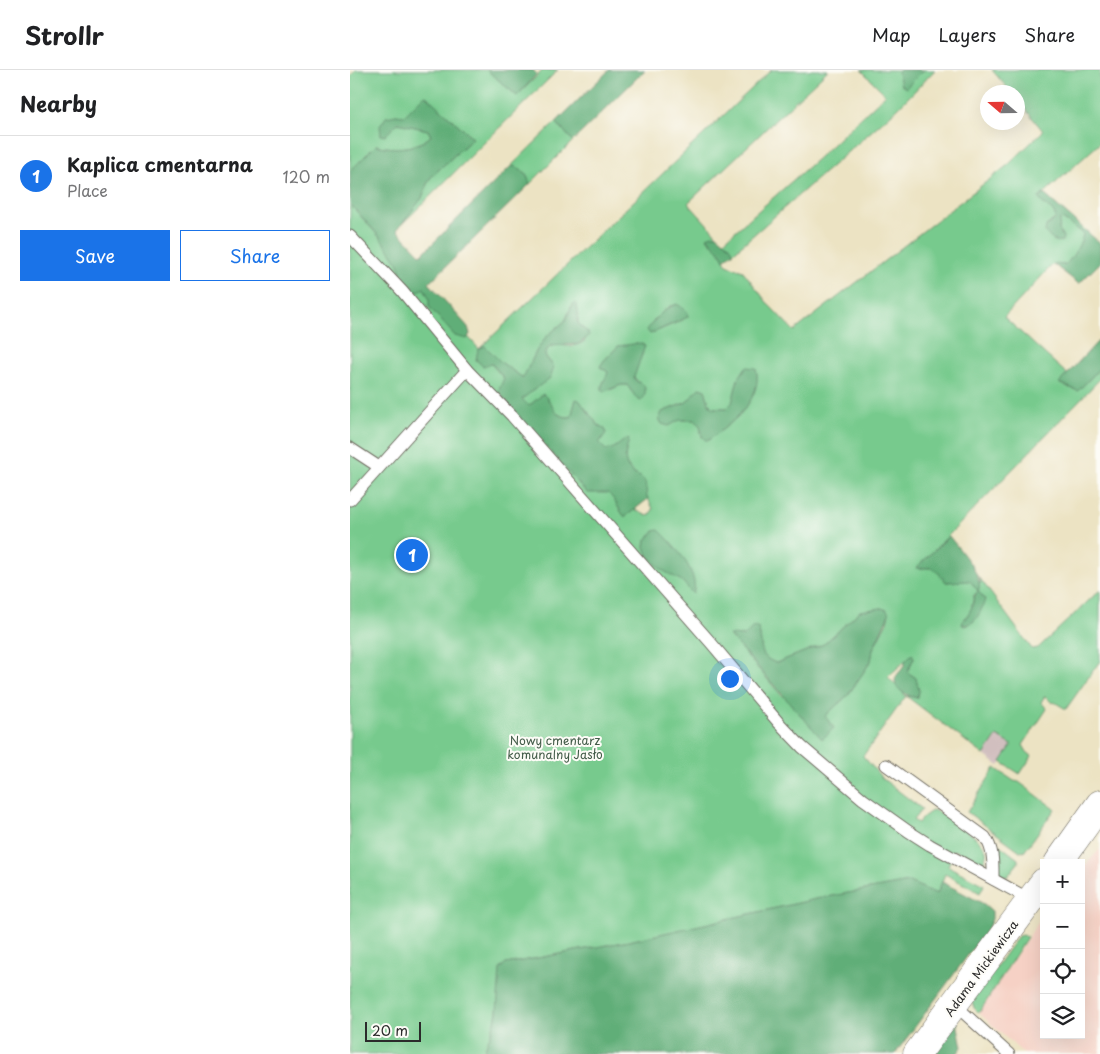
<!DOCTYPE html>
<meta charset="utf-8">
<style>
body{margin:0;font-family:"Playpen Sans",sans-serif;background:#f2f2f2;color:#202124}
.controls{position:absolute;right:15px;bottom:15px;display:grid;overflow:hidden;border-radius:0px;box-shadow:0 5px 20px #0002}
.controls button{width:45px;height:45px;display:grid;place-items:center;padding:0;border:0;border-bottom:1px solid #e0e0e0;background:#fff;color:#202124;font:25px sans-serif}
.compass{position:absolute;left:630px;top:15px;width:45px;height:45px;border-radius:50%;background:#fff;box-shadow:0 5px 20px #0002;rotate:290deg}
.scale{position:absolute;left:15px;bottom:12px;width:56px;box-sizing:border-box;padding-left:5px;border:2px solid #2b2b2b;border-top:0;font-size:14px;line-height:18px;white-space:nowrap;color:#2b2b2b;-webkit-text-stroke:4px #fdfcf7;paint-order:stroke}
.you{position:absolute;left:379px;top:608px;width:18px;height:18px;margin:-12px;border:4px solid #fff;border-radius:50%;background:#1a73e8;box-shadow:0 0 0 8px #1a73e833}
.badge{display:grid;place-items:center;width:32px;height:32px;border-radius:50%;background:#1a73e8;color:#fff;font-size:16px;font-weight:700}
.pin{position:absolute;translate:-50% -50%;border:2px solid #fff;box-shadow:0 1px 5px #0006}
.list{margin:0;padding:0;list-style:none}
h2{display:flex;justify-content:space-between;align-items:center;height:65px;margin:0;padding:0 20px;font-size:21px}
h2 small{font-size:16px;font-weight:400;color:#757577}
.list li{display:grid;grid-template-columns:32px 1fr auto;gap:15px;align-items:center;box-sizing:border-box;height:80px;padding:0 20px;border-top:1px solid #e0e0e0}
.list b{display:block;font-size:19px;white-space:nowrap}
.list p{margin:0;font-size:16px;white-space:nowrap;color:#757577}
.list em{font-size:16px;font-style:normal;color:#757577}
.actions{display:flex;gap:10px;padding:15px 20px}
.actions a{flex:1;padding:11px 0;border:1px solid #1a73e8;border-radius:0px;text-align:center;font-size:18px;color:#1a73e8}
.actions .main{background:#1a73e8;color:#fff}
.icon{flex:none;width:28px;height:28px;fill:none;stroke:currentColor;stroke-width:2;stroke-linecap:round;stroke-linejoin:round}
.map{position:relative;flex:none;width:750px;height:984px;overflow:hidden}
header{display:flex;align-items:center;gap:30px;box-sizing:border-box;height:70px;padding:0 25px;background:#fff;border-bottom:1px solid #e0e0e0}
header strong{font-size:24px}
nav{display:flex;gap:28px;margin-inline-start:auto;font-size:18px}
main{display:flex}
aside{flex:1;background:#fff}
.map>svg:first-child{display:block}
.built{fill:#f6d1c5}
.industrial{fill:#d1bfbf}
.green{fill:#77ca8d;stroke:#517a5c;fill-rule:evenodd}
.forest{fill:#61ae78;stroke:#466c52}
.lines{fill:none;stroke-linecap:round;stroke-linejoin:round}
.lane-casing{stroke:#6f6b60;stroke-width:13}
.secondary-casing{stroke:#6f6b60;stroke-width:29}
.lane{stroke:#fff;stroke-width:11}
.secondary{stroke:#fff;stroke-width:28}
.labels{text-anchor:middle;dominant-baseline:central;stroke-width:4;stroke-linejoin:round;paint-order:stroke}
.park-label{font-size:12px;fill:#425b48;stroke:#fdfcf7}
.street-label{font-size:12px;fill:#2b2b2b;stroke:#fdfcf7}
</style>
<header>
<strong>Strollr</strong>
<nav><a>Map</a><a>Layers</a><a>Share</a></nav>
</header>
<main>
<aside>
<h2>Nearby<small></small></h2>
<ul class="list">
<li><span class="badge">1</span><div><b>Kaplica cmentarna</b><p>Place</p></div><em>120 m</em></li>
</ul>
<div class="actions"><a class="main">Save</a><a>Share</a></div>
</aside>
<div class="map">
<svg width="750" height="984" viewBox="0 0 750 984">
<rect width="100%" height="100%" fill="#fdfcf7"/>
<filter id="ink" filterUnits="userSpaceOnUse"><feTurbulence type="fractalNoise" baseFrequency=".02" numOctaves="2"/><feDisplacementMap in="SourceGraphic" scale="10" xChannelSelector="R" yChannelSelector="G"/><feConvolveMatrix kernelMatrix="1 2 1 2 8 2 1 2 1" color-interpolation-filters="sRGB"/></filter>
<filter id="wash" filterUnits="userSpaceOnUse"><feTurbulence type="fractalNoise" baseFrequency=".0096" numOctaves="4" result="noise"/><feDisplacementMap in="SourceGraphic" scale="20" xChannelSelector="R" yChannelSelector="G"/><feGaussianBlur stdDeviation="1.12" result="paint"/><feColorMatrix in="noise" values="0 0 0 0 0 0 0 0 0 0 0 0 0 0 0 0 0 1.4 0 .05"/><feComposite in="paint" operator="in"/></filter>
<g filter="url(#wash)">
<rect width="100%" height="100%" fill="#ece3c3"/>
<path class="built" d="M750,779V984H674L629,943L694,843V965H731V800Z"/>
<path class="industrial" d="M647,666L663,675L649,696L634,685Z"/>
<g class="green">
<path d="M6,0H137L167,26L193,0H208L46,160L72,128L77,114L81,107L123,68L75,26L54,47L46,45L35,66L48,53L78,60L81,66C66,79 44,80 26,75L0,101V6Z"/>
<path d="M421,0H478L338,133L367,165L357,168L370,182L377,195L393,201L419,235L444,261L658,95L693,61L668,30V22H661L642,0H750V73L689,128C693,137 704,138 706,148L696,156L713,167L709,160L710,149L714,150L733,163C733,171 722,190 715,195L703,194L654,247L717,304L710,314L728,321L750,298V309L567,498C572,499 575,497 580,498C586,498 592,508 596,512L620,510L631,513L629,507L682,579L688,578L750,520V591L716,639L704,632L702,633L695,626L691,632L697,639L673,675L677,682L682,686L670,704L651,692L662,675L647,666L634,685L556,626L513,686L533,709L572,739L563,750L568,753L573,747L583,740C594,743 630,768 635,778C638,783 635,789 633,793L604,780L598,796L634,815L630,823L595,804L587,824L559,812L471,828L279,871L156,894L145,952L133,984H0V134L129,279ZM222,235L228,248V254L234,259L235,271C232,273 228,275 223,276C212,277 198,270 195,286L202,294L172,329L129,280L135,276L152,293L173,308L187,280L197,266L215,251ZM321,235L333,250L300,264L304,250ZM268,276L293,283L288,293L284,307L289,313L281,321L278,315H271L260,320L252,315L257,308L258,302L250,297C254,288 262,284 268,276ZM407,304C406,311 406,318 403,324C396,344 375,358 357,370L352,367L350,356L345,350H330L312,342L337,332L349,318L355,320L359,333L362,338H377L382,334L388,309ZM193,324C205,335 201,347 221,347L226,330H229L248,355L255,359L249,373L256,380L265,379L275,370L278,373L274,383L276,394L283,403L293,409L296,417V424L303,439L300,445L297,446L285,439L275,447L269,439L264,428L179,336ZM316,467L323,476L343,523L296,470ZM628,522L625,550L618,555L614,556L613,551L621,540L624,525ZM532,538L539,544L537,552L523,579L521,591L498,625L475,646L432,626L380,566H395L408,558C414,575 406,586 426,593L474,574L510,541ZM562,584L564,588L557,602L566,608L569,621L568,628L556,626L538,607Z"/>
<path d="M511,0H550L548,2L556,18L574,0H585L549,37L384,182L374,171L467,89L534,26L535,24Z"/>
<path d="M206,52L223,71L180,114C177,104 172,97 161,96Z"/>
<path d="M645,698L664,711L669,712L705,739L674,782L670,781L617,742Z"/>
<path d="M643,770L668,789V793L657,807L651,805L649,802Z"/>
<path d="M673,865L677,867L629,943L624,938L622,930L668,866Z"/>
</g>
<g class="forest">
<path d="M137,0H183L187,4L167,26Z"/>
<path d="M259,0H295L223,71L206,52Z"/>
<path d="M550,0H574L556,18L551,15L548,2Z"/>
<path d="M75,25L123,68L81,107L77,114L72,128L47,160L71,185L161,96C172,97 177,104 180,114L79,213L118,257L120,264L117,269L105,266L82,240L79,236V228L74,218L67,222L63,221L49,207L50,201L49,194L29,166L0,134V101L26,75C44,80 66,79 81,66L78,60L48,53L35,66L31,65L30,56L36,47L46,45L54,46Z"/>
<path d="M694,124L750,173V193L729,214L703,194L715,195C721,190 733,171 733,163L714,150L710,149L709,160L713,167L712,171C704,173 700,168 695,162L696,156L701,153L706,148C704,138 693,137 689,128Z"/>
<path d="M362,165H367L379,175L384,182L374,190L370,182L357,167Z"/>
<path d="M225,233C234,247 218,249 238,262L239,266L229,274L200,276L196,281L195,286L204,297L200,308L172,329L179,336L193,324C205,334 201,348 221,347L226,329L229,330L248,355L255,359L256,363L249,373L256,380C268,379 269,371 279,369C276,382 271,393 283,403C286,406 291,406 293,409C298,415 295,423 298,429L275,447C268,439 265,429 258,423H237L148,322L154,308L142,294L133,296L126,290L128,279L135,276L152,293L173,308L187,280L197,266L215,251L222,235Z"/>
<path d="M327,234L337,241L338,247L300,264L297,260C305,249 314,238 327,234Z"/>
<path d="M750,269V298L728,321L709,313Z"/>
<path d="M291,273L295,276L284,307L286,311L294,315C296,321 296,326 291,331L287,329L277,315H271L253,322C249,316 256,309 258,302L250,297C254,288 262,284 268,276Z"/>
<path d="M396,297L406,298C414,330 380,355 357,371L352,367L350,356L345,350H330L319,356L312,354L309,349L312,342L337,332L349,318L355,320L359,333L362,338H377L382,333L388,309Z"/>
<path d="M309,460C323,473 351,504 343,524L332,511L312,500L298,485L295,477L296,470L304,461Z"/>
<path d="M599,466C608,478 636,508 628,521L635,529C632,540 626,556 612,555C613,549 617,547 620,541C624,534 622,528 628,521L620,511L596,512C592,508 586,498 580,498C575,497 571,499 566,498Z"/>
<path d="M532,538L537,540L539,544L523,579L521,591L498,625L475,646L484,658L472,669L379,565L394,566L403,557L408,558C414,575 406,586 426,593L474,574L510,541Z"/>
<path d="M562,584L564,588L557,602L566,608L569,621L567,628C558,626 539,618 547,605C551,600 554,598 555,591Z"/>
<path d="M559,812L587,824L592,812L634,834L642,841V849L638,858L545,984H133L145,952L147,942L150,899L156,894L279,871L471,828Z"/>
<path d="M606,947L612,977L607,984H579Z"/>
</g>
</g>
<g filter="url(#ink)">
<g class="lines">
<g class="lane-casing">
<g id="lane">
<path d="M0,166L52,221L117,300L162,346L362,574L429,653L452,677L513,729L558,761L580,775L681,830"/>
<path d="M0,378L29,397"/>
<path d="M0,430L117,300"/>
<path d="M536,695L635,767C644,780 643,794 643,809"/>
<path d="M604,934L659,984"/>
</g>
</g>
<g class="secondary-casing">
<g id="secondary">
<path d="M708,793L750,734"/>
<path d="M567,984L694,812"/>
</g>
</g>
<use href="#lane" class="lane"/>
<use href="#secondary" class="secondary"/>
</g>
</g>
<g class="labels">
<g class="park-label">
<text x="205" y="670">Nowy cmentarz<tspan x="205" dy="14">komunalny Jasło</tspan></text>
</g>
<g class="street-label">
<text transform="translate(631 898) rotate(-54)">Adama Mickiewicza</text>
</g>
</g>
</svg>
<div class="controls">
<button>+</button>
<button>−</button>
<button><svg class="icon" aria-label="locate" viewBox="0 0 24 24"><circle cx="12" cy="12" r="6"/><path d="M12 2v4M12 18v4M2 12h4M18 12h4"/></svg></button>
<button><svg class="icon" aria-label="layers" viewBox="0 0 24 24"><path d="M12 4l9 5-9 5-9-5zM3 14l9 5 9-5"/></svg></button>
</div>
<svg class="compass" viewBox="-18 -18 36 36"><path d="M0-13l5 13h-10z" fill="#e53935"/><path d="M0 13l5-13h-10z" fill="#757577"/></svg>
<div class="scale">20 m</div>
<div class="you"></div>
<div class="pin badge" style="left:62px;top:485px">1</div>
</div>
</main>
